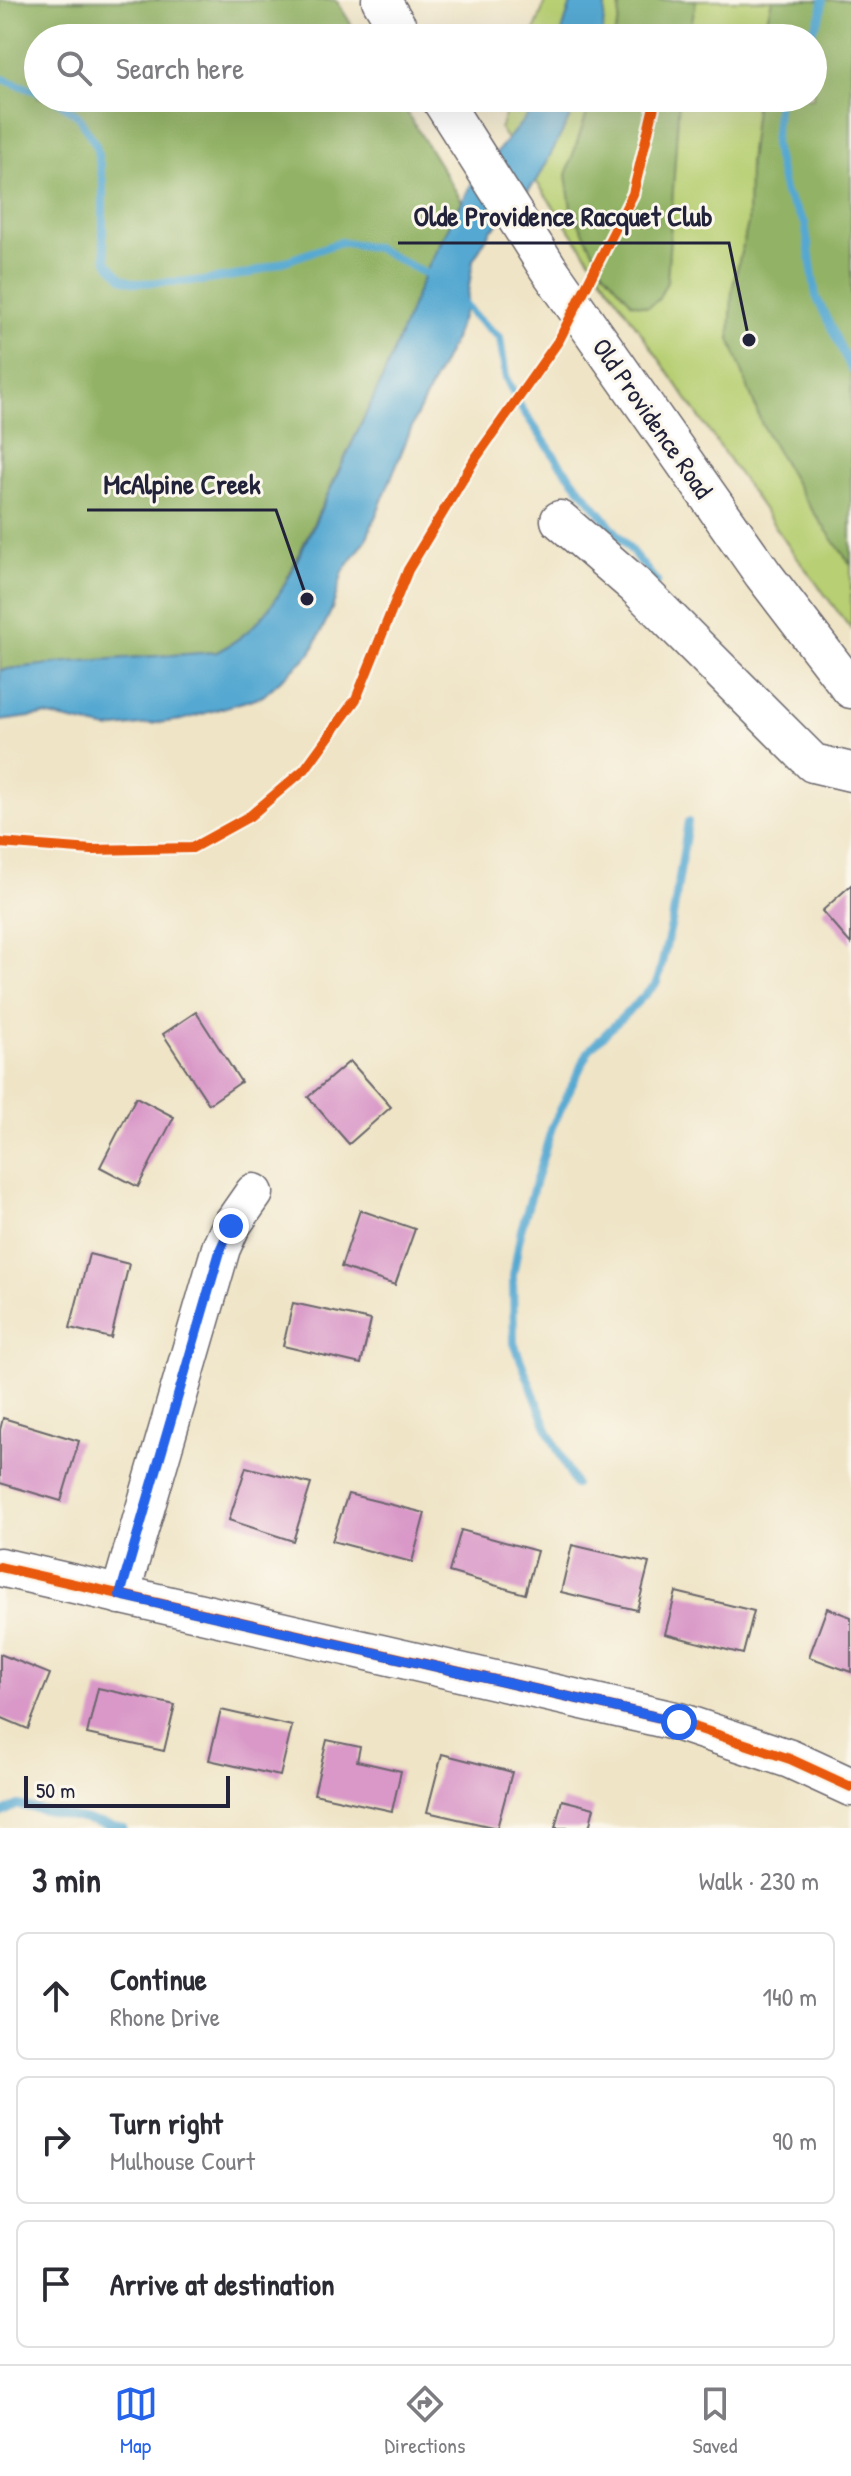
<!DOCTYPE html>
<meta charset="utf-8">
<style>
body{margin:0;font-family:"Patrick Hand",sans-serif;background:#f7f7f7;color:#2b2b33}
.scale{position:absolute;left:24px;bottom:20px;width:206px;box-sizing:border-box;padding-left:8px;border:4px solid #22223b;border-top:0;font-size:22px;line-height:28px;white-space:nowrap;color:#22223b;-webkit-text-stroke:6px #fbf7ec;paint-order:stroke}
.stop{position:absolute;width:24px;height:24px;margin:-18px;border:6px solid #2563eb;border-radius:50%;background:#fff}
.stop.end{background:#2563eb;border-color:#fff;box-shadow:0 2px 8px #0008}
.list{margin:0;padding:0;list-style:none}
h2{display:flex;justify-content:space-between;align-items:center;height:104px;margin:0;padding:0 32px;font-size:34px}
h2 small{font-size:26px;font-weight:400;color:#7c7c81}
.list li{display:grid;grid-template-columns:52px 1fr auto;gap:24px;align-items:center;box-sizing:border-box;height:128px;margin:0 16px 16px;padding:0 16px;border:2px solid #e1e1e2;border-radius:12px}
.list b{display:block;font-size:30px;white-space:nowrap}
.list p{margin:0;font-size:26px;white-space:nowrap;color:#7c7c81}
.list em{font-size:26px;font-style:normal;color:#7c7c81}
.icon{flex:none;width:44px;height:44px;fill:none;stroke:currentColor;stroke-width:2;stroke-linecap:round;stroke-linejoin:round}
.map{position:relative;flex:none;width:851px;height:1828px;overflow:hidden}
.search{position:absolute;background:#fff;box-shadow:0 8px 32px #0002;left:24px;right:24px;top:24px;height:88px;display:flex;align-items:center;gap:20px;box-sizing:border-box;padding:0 28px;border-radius:44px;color:#7c7c81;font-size:30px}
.sheet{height:536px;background:#fff}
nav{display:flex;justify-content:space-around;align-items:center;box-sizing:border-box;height:112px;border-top:2px solid #e1e1e2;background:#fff;font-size:22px;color:#7c7c81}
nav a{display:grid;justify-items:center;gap:4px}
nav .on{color:#2563eb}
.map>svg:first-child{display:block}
.green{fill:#b8cf73;stroke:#6d7857;stroke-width:2}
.forest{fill:#92b265;stroke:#5a6a50;stroke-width:2}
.water{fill:#55a8d1;stroke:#3c6586;stroke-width:2}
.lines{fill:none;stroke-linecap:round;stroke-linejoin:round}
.stream{stroke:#55a8d1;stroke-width:8}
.building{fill:#d998c8}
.minor-casing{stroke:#6a666c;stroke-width:41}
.minor{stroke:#fff;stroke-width:38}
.cycleway-casing{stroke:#fbf7ec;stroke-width:15}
.cycleway{stroke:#e8590c;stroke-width:10}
.route{stroke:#2563eb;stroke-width:10}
.labels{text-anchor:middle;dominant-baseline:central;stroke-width:6;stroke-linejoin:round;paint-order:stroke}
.street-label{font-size:26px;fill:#22223b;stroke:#fbf7ec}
.leader{fill:none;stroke:#22223b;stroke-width:3}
.callout-dot{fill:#22223b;stroke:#fbf7ec;stroke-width:3}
.callout-label{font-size:28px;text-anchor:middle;font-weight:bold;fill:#22223b;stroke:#fbf7ec;stroke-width:6;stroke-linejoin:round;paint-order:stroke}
</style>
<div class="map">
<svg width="851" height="1828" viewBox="0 0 851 1828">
<rect width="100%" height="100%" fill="#fbf7ec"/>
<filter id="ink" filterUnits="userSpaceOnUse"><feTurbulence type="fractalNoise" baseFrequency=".0125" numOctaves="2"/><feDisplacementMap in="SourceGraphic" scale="16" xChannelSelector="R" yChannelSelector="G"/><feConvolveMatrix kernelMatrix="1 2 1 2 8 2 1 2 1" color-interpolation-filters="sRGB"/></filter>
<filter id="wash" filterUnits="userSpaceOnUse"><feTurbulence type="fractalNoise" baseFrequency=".006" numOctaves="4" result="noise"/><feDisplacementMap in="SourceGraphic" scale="32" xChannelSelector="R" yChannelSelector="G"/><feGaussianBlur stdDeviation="1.8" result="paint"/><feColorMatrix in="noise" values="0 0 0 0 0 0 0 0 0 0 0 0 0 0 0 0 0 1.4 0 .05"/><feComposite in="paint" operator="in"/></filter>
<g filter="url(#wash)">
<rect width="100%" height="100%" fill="#efe4c6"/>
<path class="green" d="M546,0H851V629L792,551L500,129L511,98H813V38H532Z"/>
<g class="forest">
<path d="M0,0H336L360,38H38V98H398L462,201L425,273L382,380L274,606C257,626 240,640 217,652L68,662L0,670Z"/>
<path d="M620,0H696L689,38H613L619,21Z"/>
<path d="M772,0H851V565L805,500L762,425L730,339L732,290L748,223L749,162L756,98H813V38H762Z"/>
<path d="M592,98H679L667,282L658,300L648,307L632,303L603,270L571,208L566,175Z"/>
</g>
<g class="water">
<path d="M572,0H606L602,38H560Z"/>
<path d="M535,98H580L538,179L505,218L491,230L473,260L466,306L453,342L415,419L366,540L343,572L332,609L311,653L263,696L182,720L108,729L45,715L0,721V670L68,662L217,652C253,633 271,610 290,575L382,380L425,273L474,179L527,116Z"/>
</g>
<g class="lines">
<g class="stream">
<path d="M809,38L821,15L823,0"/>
<path d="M0,78L38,92"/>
<path d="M54,98L78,116L96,145L103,182V238L107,261L122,278L135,283L202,281L248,274L341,242L376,248L432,277"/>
<path d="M778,98L774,144L785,194L805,223L816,296L851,369"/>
<path d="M461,299L473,315L500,338L506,378L518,403L560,464L657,582"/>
<path d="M575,1485L548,1430L514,1343L513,1276L521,1230L552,1127L589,1050L657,983L672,922L688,822"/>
<path d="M0,1814L18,1805L123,1828"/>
</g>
</g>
<g id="blocks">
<g class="building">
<path d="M851,885V944L822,911Z"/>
<path d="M196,1012L241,1082L209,1104L163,1034Z"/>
<path d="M350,1061L391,1107L349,1144L308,1097Z"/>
<path d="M136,1097L174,1117L138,1187L100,1167Z"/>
<path d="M360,1210L415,1229L395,1285L341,1267Z"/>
<path d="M89,1254L129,1264L111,1338L70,1328Z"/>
<path d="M293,1303L371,1320L361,1364L283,1346Z"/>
<path d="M3,1418L79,1441L61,1501L0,1483V1430Z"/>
<path d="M246,1467L311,1484L293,1541L229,1520Z"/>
<path d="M348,1494L425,1513L412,1562L332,1541Z"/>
<path d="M461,1530L537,1551L525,1594L449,1572Z"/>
<path d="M572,1545L649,1563L637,1610L561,1592Z"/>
<path d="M676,1592L754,1611L743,1654L665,1634Z"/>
<path d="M827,1608L851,1617V1672L809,1657Z"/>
<path d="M0,1654L50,1674L28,1729L0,1717Z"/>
<path d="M98,1688L175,1705L164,1751L87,1734Z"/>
<path d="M221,1710L292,1726L280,1776L209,1760Z"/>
<path d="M327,1740L360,1747L357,1761L401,1771L392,1811L314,1794Z"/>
<path d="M442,1754L512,1772L497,1828L427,1812Z"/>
<path d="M562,1800L594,1808L589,1828H555Z"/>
</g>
</g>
</g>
<g filter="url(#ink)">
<use href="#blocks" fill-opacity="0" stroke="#6a666c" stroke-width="2"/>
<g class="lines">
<g class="minor-casing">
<g id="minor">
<path d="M381,0L404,38"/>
<path d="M440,98L548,268L763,574L851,689"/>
<path d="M560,520L636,586L813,763L851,772"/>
<path d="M0,1567L679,1722L790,1759L851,1787"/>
<path d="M120,1595L221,1248L231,1226L254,1193"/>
</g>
</g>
<use href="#minor" class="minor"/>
<g class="cycleway-casing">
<g id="cycleway">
<path d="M0,843L92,850L192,848L250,816L305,769L356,699L408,570L475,459L559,340L633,194L656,98"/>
<path d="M0,1567L679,1722L790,1759L851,1787"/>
</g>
</g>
<use href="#cycleway" class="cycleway"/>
</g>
</g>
<g class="lines" filter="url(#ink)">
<path class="route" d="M231,1226L221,1248L120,1595L679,1722"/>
</g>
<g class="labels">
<g class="street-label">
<text transform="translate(653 418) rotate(55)">Old Providence Road</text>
</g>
</g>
<path class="leader" d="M749 340L729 243H398M307 599L276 510H87"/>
<g class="callout-dot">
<circle cx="749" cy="340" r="8"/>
<circle cx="307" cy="599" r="8"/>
</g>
<g class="callout-label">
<text x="563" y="226">Olde Providence Racquet Club</text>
<text x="182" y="494">McAlpine Creek</text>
</g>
</svg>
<div class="scale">50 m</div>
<div class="stop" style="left:679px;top:1722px"></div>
<div class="stop end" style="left:231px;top:1226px"></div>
<div class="search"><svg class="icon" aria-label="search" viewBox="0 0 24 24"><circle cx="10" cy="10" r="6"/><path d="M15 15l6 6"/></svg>Search here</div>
</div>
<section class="sheet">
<h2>3 min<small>Walk · 230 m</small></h2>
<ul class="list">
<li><svg class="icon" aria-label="ahead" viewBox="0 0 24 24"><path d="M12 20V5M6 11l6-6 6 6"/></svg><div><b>Continue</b><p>Rhone Drive</p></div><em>140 m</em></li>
<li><svg class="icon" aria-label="right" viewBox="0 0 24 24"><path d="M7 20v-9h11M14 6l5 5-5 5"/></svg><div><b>Turn right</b><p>Mulhouse Court</p></div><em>90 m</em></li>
<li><svg class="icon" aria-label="arrive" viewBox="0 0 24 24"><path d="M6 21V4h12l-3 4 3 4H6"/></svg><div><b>Arrive at destination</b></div></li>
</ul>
</section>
<nav>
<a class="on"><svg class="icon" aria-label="map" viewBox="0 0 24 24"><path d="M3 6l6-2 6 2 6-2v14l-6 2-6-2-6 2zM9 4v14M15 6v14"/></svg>Map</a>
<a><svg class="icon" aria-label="directions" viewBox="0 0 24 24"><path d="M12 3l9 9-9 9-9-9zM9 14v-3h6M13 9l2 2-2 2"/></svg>Directions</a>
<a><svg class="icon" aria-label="saved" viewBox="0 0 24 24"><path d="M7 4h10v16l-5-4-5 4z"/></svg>Saved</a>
</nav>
